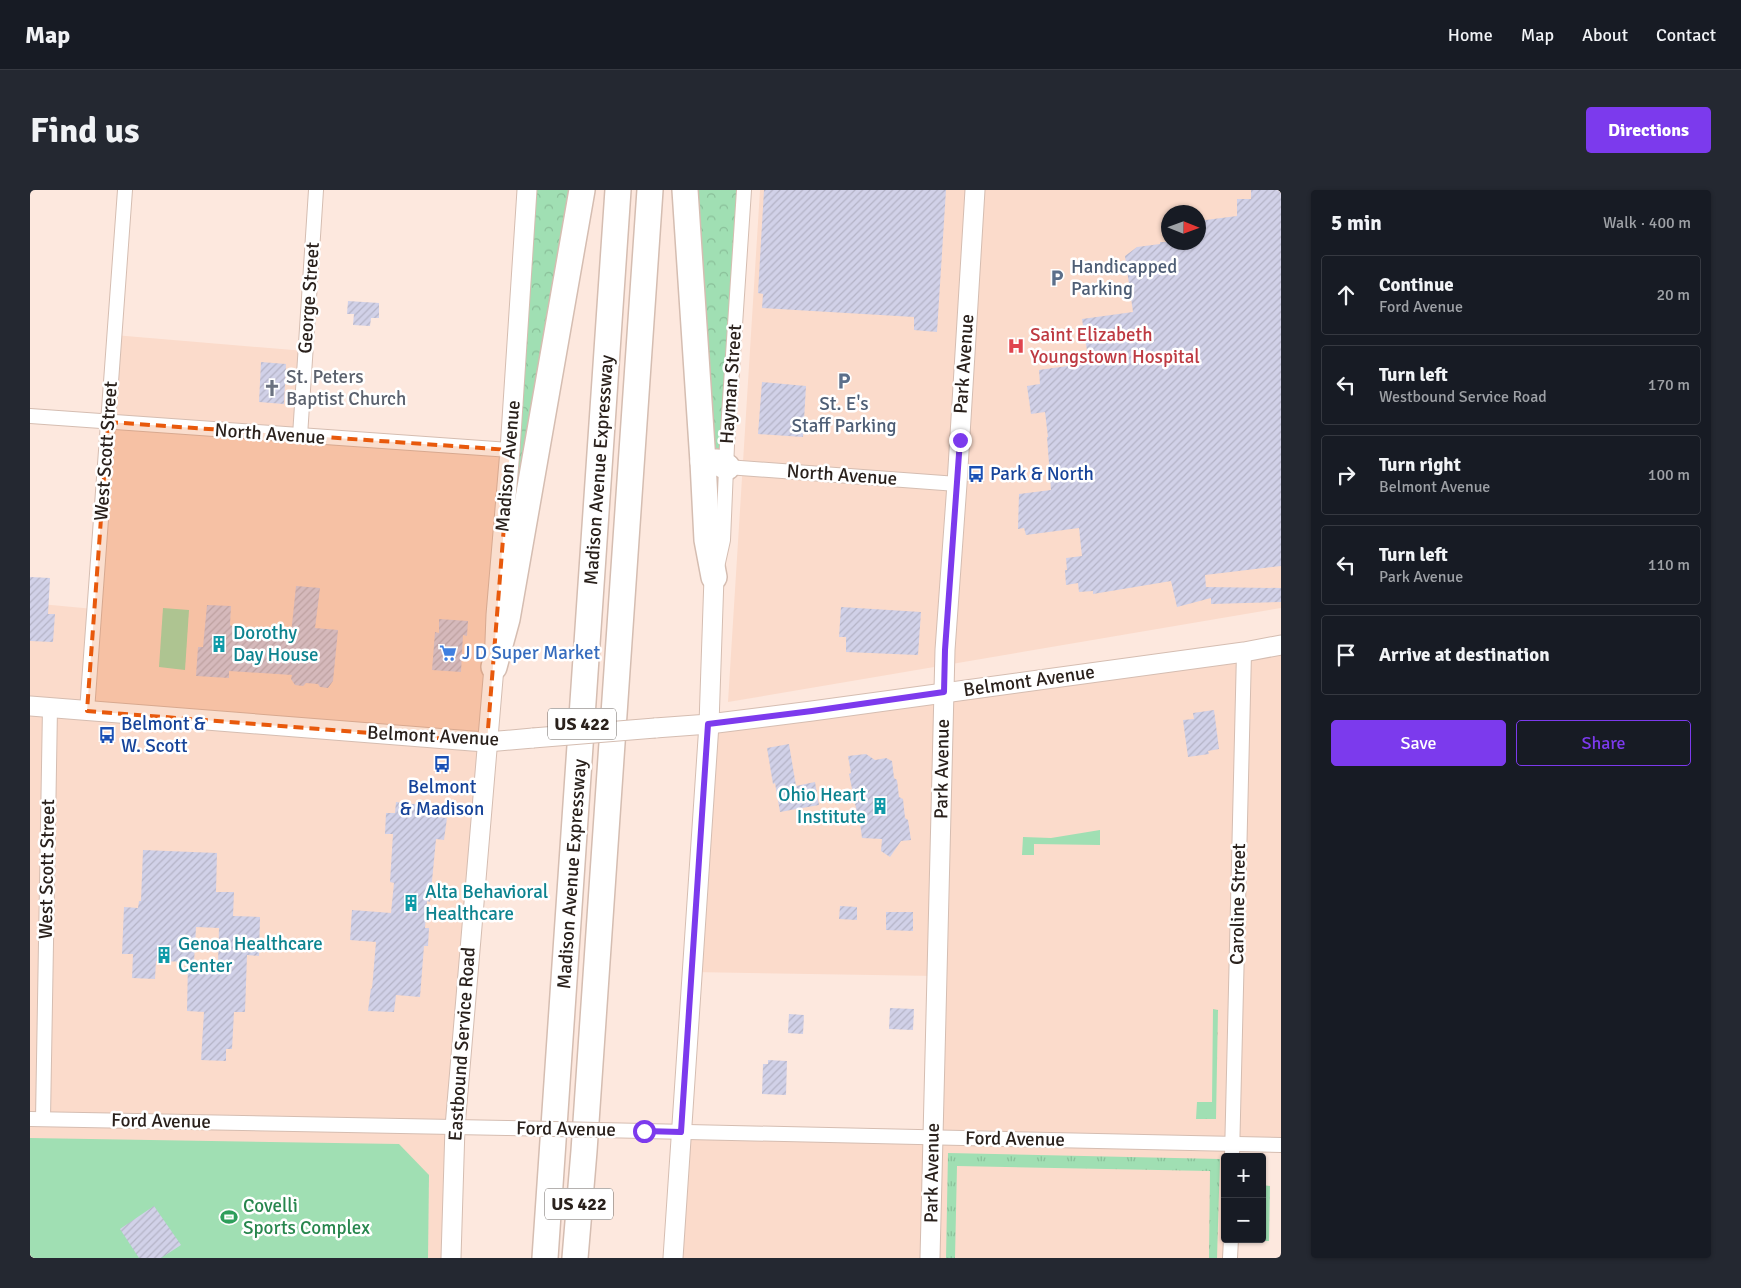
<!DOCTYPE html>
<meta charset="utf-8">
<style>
body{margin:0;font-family:Signika,sans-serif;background:#242831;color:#f1f3f6}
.controls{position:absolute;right:15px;bottom:15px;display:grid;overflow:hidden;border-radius:5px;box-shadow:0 1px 4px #0004}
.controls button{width:45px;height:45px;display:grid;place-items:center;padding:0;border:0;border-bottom:1px solid #363941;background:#171b24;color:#f1f3f6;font:25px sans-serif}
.compass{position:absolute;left:1131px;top:15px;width:45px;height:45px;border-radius:50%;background:#171b24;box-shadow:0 1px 4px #0004;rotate:91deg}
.stop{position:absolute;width:15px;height:15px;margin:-11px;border:4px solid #7c3aed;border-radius:50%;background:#fff}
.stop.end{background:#7c3aed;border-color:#fff;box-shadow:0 1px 5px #0008}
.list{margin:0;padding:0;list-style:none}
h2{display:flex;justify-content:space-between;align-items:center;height:65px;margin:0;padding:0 20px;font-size:21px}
h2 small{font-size:16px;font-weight:400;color:#9ea1a6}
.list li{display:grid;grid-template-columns:32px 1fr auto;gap:15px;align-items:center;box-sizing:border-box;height:80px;margin:0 10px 10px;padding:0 10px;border:1px solid #363941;border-radius:5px}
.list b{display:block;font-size:19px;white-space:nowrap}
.list p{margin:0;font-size:16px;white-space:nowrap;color:#9ea1a6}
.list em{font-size:16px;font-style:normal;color:#9ea1a6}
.actions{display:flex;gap:10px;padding:15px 20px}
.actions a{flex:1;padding:11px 0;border:1px solid #7c3aed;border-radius:5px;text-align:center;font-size:18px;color:#7c3aed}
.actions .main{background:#7c3aed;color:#fff}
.icon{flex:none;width:28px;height:28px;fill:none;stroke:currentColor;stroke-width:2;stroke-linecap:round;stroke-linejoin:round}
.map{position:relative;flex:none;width:1251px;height:1068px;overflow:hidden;border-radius:5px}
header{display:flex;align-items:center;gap:30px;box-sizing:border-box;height:70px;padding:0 25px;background:#171b24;border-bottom:1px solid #363941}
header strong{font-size:24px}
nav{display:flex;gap:28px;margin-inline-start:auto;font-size:18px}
.intro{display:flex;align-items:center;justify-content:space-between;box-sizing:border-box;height:120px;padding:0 30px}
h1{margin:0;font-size:35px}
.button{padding:12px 22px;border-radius:5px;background:#7c3aed;color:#fff;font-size:18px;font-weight:700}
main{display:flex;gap:30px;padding:0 30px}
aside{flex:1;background:#171b24;border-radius:5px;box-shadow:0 1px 4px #0004}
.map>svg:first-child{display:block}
.built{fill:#fbdbcb;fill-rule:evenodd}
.grass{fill:url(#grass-tufts)}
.forest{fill:url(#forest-crowns)}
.garden{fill:#a0dfb3}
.building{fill:url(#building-hatch)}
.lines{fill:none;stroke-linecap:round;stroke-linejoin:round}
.street-casing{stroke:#d5bdb1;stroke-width:16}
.secondary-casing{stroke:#d5bdb1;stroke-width:21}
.highway-casing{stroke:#d5bdb1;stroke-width:28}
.street{stroke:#fff;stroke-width:14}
.secondary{stroke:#fff;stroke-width:19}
.highway{stroke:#fff;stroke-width:25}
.street-bridge-casing{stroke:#d5bdb1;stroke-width:16;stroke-linecap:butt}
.secondary-bridge-casing{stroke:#d5bdb1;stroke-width:21;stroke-linecap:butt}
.street-bridge{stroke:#fff;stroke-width:14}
.secondary-bridge{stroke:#fff;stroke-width:19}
.route{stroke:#7c3aed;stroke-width:6}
.marked{fill:#e8590c;fill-opacity:0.2;stroke:#e8590c;stroke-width:4;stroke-dasharray:10 6;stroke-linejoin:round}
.labels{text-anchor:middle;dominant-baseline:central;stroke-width:5;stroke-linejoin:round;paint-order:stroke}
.shield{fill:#fff;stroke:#6a6460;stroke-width:1}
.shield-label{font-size:18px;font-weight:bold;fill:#2a211c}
.service-label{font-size:19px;fill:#4e5e75;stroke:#fff;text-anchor:start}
.street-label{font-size:19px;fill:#2a211c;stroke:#fff}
.health-label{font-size:19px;fill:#be3a42;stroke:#fff;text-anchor:start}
.worship-label{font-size:19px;fill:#5b616d;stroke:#fff;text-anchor:start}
.transit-label{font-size:19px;fill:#164399;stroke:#fff;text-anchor:start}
.culture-label{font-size:19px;fill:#0d838f;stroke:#fff;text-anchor:start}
.shop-label{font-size:19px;fill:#366cbe;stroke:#fff;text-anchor:start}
.leisure-label{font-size:19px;fill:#27864d;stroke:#fff;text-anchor:start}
</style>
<header>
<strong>Map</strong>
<nav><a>Home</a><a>Map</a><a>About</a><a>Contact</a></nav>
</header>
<div class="intro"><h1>Find us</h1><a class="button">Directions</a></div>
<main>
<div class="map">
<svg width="1251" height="1068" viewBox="0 0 1251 1068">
<defs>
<pattern id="grass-tufts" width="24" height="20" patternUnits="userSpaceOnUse" patternTransform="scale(1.25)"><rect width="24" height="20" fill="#a0dfb3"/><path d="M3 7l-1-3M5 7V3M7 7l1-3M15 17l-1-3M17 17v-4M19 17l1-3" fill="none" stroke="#8abf99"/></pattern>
<pattern id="forest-crowns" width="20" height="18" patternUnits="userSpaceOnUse" patternTransform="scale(1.25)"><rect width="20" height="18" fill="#a0dfb3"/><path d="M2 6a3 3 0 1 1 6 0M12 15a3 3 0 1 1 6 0" fill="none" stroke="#8abf99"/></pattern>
<pattern id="building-hatch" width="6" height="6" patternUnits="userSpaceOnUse" patternTransform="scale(1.25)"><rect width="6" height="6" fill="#d1d1e8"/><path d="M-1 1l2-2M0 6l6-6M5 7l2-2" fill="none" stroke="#b4b3c6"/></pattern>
</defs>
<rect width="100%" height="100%" fill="#fde8de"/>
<g class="built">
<path d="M730,0H1251V418L698,512ZM1138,22H1168V52H1138Z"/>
<path d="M84,145L275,161L270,245L480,260L421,1068H0V413L64,419Z"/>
<path d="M1251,455V955L1203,954L1202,967H1195V1049L1200,1068H643L651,942L902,947L906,786L662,782L679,534Z"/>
</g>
<g class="grass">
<path d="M1183,819L1188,820L1186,929H1166L1167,912H1182Z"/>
<path d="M918,963L1190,969L1187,1068H1179L1180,981L927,976L925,1068H916Z"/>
</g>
<g class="forest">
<path d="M497,0H552L466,425Z"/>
<path d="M655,0H714L697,277L673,272Z"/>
<path d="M1232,995L1240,996L1239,1051H1219V1049H1232Z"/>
</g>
<g class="garden">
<path d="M133,418L159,420L155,480L129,477Z"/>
<path d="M1070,640V655L1004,654V665H992L993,647L1021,648Z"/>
<path d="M0,948L369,954L399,985L398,1068H0Z"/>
</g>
<g class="building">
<path d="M734,0H916L907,142L884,140V127L732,118L733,104L728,103Z"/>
<path d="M1221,0H1251V376L1175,385L1176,397L1251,398V412L1181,414V408L1147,417L1141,391L1063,404V401L1049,402L1048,393L1036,395L1035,380H1037L1036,368L1052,366L1049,338L996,345L994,338L988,339L989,304L1021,300L1017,247H1018L1015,222L1001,224L997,196L1010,194L1009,180L1059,173L1052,129L1103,122L1095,66L1107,57L1130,54V52H1168V31L1207,26V9H1221Z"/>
<path d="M318,111L349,113V128H341L340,136L323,135L324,124H317Z"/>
<path d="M231,172L256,174L254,214L229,212Z"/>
<path d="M732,192L776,196L773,247L728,244Z"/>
<path d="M0,387L20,388L18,424H25L23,452L0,451Z"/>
<path d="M266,396L290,398L285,438L308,440L303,491L298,498L290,497L288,494L276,493L273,496L265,495L261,489L262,485L199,481V488L166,486L168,457H173L177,415L201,416L200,435L202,436L232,438V442L261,444Z"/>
<path d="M811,417L891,422L888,465L816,462V447H809Z"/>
<path d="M409,429L438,431L437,446L433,445L431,482L402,480L405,442L409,443Z"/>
<path d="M1184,520L1189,559L1178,561L1179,564L1158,567L1153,530L1164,529L1163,523Z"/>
<path d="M759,554L766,596L785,592L789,615L750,622L745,593L743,594L737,558Z"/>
<path d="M836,564L845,570L856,568L862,571L864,588L867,590L869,607L873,609L875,628L878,630L881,650L871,651L860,667L851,661L852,649L832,648L829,625L827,623L819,584L821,583L818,566Z"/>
<path d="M366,612L409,617L408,627L417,628L414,650L406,649L400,712L397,711L395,738H399L398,756H394L390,807L366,805L364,822L338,821L341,798L342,799L346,752L320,750L322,720L361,723L364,693L360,692L363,644H355L356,623H365Z"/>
<path d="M113,660L187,663L186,702H204L203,726L230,727L229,766L217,765L215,822H204L202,859H196V871L171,870L174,822L157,821L158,773L188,774L189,738L166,737L164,772L126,771L125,789L102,788L103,764H92L94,717L108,718L109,711H111Z"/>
<path d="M810,716L827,717V730L809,729Z"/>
<path d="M856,722H883V741L856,740Z"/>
<path d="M860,818L884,819L883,840L859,839Z"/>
<path d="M759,824L774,825L773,844L758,843Z"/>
<path d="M738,870L757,871L756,905L732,904L733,874H738Z"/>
<path d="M124,1016L151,1055L131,1068H109L90,1039Z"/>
</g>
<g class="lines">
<g class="street-casing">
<g id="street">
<path d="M0,226L480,260"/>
<path d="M270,246L286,0"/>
<path d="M697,277L927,294"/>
<path d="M687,377L693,350L697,255L714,0"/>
<path d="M57,521L95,0"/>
<path d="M0,929L477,938"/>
<path d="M13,929L20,518"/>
<path d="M614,941L1251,955"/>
<path d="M1202,967L1214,462"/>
<path d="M1200,1068L1201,1049"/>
</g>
</g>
<g class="secondary-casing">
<g id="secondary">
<path d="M0,516L442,551L457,552L503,548"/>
<path d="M625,538L679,534L782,521L1214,462L1251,455"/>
<path d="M421,1068L425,937L464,477L466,425L480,260L497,0"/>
<path d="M643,1068L679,534L684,387"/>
<path d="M900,1068L915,460L927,294L945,0"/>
</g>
</g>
<g class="highway-casing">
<g id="highway">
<path d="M655,0L673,272L677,350L684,387"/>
<path d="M673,272H687L697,277"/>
<path d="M464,477L477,429L552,0"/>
<path d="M515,1068L588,0"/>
<path d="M545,1068L554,961L620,0"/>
</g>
</g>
<use href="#street" class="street"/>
<use href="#secondary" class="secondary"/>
<use href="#highway" class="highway"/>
<g class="street-bridge-casing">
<path id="street-bridge" d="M477,938L614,941"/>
</g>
<g class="secondary-bridge-casing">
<path id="secondary-bridge" d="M503,548L625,538"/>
</g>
<use href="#street-bridge" class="street-bridge"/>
<use href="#secondary-bridge" class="secondary-bridge"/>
</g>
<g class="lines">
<path class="route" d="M614,941L651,942L678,534L782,521L914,502L915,460L930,250"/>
</g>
<path class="marked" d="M78,232L480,260L457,552L57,521Z"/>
<defs>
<g id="parking-bare" transform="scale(1.35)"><path d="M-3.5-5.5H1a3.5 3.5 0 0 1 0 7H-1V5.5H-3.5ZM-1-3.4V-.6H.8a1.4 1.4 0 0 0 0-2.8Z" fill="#5c6f8a" stroke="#fff" stroke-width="2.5" paint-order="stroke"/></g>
<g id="hospital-bare" transform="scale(1.35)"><path d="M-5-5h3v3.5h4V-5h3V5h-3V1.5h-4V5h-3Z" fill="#e0444e" stroke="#fff" stroke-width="2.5" paint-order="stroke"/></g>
<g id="church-bare" transform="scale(1.35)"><path d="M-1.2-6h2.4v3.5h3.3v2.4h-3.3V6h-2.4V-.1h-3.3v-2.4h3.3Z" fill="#6b7280" stroke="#fff" stroke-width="2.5" paint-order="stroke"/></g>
<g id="bus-bare" transform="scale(1.35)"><path d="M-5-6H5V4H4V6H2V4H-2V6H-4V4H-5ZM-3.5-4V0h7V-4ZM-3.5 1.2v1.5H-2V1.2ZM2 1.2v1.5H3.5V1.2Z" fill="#1a4fb4" stroke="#fff" stroke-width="2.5" paint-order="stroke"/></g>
<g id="building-bare" transform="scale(1.35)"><path d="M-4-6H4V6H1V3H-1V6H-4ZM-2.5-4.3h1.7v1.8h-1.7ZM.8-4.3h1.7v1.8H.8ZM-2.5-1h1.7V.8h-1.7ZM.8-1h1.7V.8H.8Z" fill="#0f9aa8" stroke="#fff" stroke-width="2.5" paint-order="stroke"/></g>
<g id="supermarket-bare" transform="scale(1.35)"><path d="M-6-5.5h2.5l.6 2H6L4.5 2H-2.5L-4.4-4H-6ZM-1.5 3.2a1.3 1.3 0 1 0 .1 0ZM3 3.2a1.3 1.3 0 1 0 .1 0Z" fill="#3f7fe0" stroke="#fff" stroke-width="2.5" paint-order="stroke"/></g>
<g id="stadium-bare" transform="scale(1.35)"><path d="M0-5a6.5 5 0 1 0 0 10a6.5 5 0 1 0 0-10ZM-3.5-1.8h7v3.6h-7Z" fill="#2e9e5b" stroke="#fff" stroke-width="2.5" paint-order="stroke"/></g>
</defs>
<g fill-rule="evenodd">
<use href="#parking-bare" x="1027" y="88"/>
<use href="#hospital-bare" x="986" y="156"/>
<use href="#parking-bare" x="814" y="191"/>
<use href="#church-bare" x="242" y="198"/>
<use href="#bus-bare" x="946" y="284"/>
<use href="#building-bare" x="189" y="454"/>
<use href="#supermarket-bare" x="418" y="463"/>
<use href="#bus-bare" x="77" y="545"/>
<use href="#bus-bare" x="412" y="574"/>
<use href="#building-bare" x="850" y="616"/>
<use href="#building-bare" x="381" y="713"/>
<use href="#building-bare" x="134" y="765"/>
<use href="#stadium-bare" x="199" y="1027"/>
</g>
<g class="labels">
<g class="shield">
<rect x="518" y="518.5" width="68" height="31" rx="4"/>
<rect x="515" y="998.5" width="68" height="31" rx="4"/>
</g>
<g class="shield-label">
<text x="552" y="534">US 422</text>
<text x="549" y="1014">US 422</text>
</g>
<g class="service-label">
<text x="1041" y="77">Handicapped<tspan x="1041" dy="22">Parking</tspan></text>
<text x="814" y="214" text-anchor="middle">St. E's<tspan x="814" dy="22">Staff Parking</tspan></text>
</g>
<g class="street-label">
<text transform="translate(279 108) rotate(-86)">George Street</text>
<text transform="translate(934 174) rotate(-86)">Park Avenue</text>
<text transform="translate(701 194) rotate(-86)">Hayman Street</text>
<text transform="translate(240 244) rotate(4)">North Avenue</text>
<text transform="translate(76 261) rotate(-86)">West Scott Street</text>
<text transform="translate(478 276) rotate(-85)">Madison Avenue</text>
<text transform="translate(569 280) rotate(-86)">Madison Avenue Expressway</text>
<text transform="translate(812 285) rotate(4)">North Avenue</text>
<text transform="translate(999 491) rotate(-8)">Belmont Avenue</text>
<text transform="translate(403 546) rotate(3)">Belmont Avenue</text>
<text transform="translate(912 579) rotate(-89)">Park Avenue</text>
<text transform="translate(17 679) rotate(-89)">West Scott Street</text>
<text transform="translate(542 684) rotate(-86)">Madison Avenue Expressway</text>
<text transform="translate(1208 714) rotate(-89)">Caroline Street</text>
<text transform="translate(432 854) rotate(-86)">Eastbound Service Road</text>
<text transform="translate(131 931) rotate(1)">Ford Avenue</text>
<text transform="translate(536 939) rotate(1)">Ford Avenue</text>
<text transform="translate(985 949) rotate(1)">Ford Avenue</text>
<text transform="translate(902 983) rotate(-89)">Park Avenue</text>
</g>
<g class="health-label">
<text x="1000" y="145">Saint Elizabeth<tspan x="1000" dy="22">Youngstown Hospital</tspan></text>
</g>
<g class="worship-label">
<text x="256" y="187">St. Peters<tspan x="256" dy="22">Baptist Church</tspan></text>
</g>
<g class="transit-label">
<text x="960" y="284">Park &amp; North</text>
<text x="91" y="534">Belmont &amp;<tspan x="91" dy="22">W. Scott</tspan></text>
<text x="412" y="597" text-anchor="middle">Belmont<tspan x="412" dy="22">&amp; Madison</tspan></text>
</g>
<g class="culture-label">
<text x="203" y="443">Dorothy<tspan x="203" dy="22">Day House</tspan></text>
<text x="836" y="605" text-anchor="end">Ohio Heart<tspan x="836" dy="22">Institute</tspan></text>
<text x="395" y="702">Alta Behavioral<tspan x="395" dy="22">Healthcare</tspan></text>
<text x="148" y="754">Genoa Healthcare<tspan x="148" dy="22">Center</tspan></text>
</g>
<g class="shop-label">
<text x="432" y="463">J D Super Market</text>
</g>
<g class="leisure-label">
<text x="213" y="1016">Covelli<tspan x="213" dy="22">Sports Complex</tspan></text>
</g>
</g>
</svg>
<div class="controls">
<button>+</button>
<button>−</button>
</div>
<svg class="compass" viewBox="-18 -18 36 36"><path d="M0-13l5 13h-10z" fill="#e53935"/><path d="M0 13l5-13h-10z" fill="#9ea1a6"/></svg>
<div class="stop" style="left:614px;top:941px"></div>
<div class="stop end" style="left:930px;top:250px"></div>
</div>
<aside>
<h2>5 min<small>Walk · 400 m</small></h2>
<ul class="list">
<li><svg class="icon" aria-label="ahead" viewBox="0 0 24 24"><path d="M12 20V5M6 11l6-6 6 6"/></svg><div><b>Continue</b><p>Ford Avenue</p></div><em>20 m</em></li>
<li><svg class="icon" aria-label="left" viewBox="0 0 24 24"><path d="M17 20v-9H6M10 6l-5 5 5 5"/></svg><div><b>Turn left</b><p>Westbound Service Road</p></div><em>170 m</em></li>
<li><svg class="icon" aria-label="right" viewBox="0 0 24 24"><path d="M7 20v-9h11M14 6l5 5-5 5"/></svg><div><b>Turn right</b><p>Belmont Avenue</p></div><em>100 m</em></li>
<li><svg class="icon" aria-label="left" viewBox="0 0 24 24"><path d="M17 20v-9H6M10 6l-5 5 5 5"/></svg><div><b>Turn left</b><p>Park Avenue</p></div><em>110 m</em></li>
<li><svg class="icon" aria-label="arrive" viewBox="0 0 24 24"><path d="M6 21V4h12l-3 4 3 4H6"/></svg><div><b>Arrive at destination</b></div></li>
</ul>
<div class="actions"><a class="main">Save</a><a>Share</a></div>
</aside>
</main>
